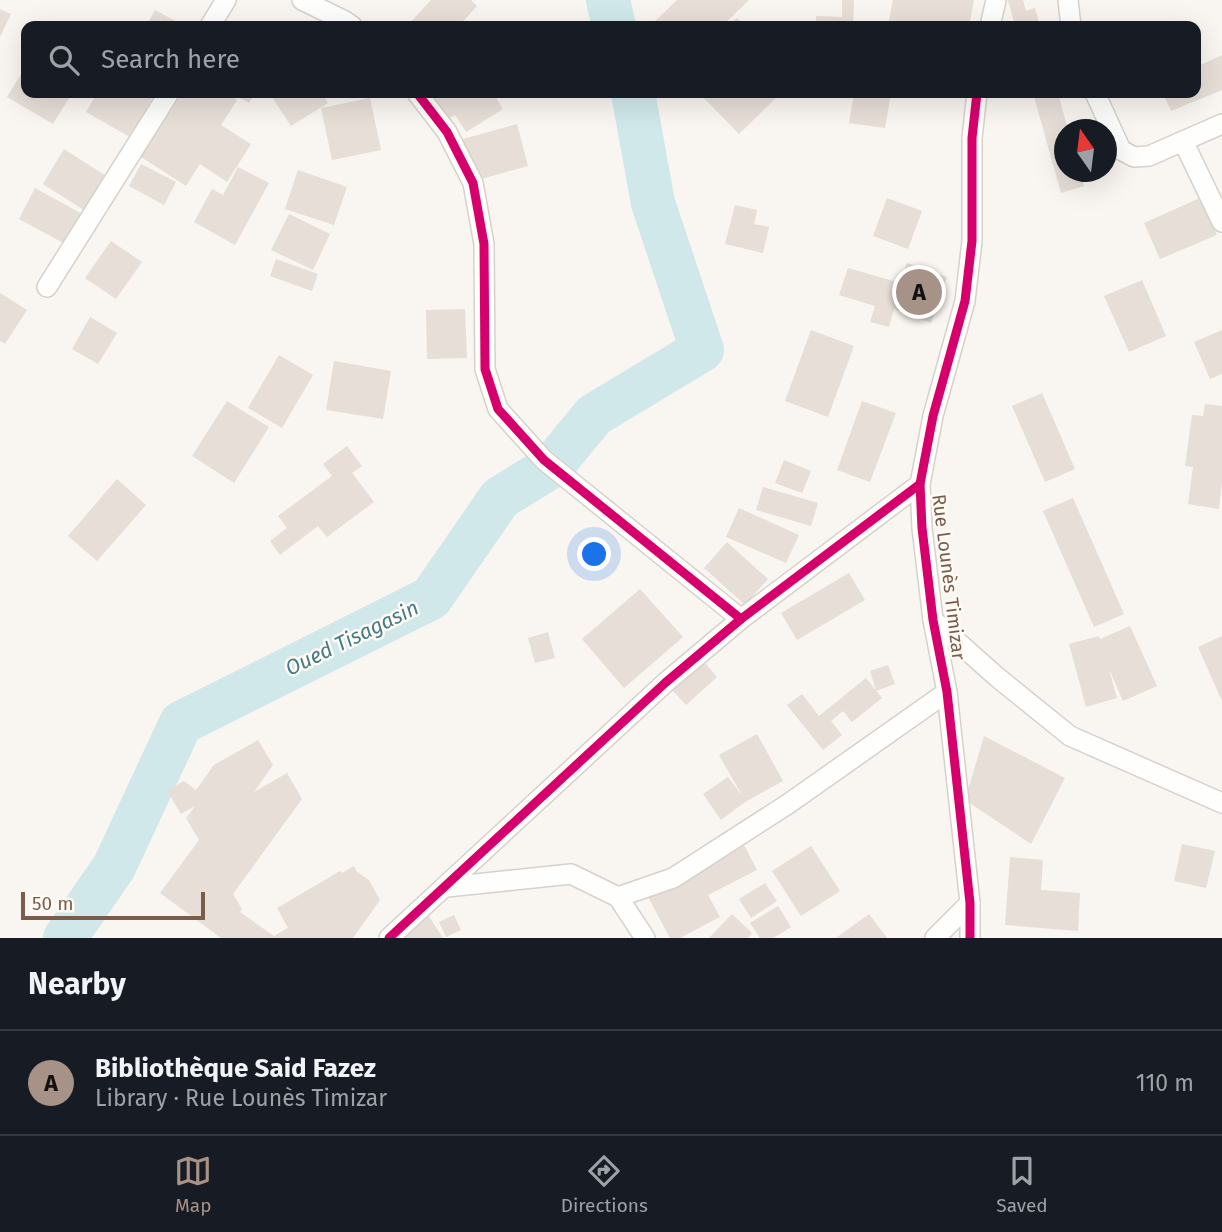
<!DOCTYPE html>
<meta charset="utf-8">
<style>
body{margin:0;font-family:"Fira Sans",sans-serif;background:#242831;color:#f1f3f6}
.compass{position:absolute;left:1054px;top:119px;width:63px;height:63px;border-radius:50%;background:#171b24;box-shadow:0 7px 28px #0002;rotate:346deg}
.scale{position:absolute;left:21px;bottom:18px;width:184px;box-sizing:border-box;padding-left:7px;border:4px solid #7a5c4d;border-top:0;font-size:19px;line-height:24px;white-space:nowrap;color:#7a5c4d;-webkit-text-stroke:5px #fffaf3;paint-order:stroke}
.you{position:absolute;left:595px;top:555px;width:24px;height:24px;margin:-18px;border:5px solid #fff;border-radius:50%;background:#1a73e8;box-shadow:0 0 0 10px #1a73e833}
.badge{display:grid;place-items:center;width:46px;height:46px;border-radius:50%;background:#a69286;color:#111;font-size:23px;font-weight:700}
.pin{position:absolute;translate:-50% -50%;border:4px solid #fff;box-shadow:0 2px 7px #0006}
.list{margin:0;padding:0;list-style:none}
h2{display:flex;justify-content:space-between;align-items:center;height:91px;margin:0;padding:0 28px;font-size:30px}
h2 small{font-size:23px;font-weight:400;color:#9ea1a6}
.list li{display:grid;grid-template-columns:46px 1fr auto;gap:21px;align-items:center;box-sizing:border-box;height:105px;padding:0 28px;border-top:2px solid #363941}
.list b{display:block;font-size:26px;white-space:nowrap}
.list p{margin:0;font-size:23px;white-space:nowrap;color:#9ea1a6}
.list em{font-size:23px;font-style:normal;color:#9ea1a6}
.icon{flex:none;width:38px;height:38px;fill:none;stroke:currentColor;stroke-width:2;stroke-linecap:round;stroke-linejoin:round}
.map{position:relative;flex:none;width:1222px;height:938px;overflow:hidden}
.search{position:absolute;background:#171b24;box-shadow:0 7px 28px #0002;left:21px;right:21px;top:21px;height:77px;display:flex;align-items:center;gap:18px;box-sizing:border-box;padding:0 24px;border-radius:14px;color:#9ea1a6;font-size:26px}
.sheet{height:196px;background:#171b24}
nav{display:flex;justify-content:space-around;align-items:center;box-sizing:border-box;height:98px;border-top:2px solid #363941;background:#171b24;font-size:19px;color:#9ea1a6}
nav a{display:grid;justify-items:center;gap:4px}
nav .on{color:#a69286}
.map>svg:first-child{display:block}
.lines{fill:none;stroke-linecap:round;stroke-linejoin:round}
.river{stroke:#d0e8ea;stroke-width:44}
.building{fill:#e6ded7}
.minor-casing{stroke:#d7d1cb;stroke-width:22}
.minor{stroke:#fefefd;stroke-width:19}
.cycleway-casing{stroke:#fffaf3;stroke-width:13}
.cycleway{stroke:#d6006c;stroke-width:9}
.labels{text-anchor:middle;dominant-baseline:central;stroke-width:5;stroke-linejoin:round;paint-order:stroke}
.street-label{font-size:19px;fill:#7a5c4d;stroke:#fffaf3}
.water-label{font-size:21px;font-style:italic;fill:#437c86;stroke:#fffaf3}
</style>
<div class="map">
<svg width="1222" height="938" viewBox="0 0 1222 938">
<rect width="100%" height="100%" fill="#f9f5f0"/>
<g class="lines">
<g class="river">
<path d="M608,0L614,26"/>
<path d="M65,938L114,867L181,723L431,598L500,498L552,466L594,415L702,350L653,203L633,93"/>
</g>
</g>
<g class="building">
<path d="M431,0H471L477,6L459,26H407Z"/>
<path d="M677,0H749L722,26H650Z"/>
<path d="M842,0H854L853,26H816V16L842,17Z"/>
<path d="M893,0H974L969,26H888Z"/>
<path d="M1008,0H1023L1026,11L1035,8L1040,26H1015Z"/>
<path d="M0,9L11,14L0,37Z"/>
<path d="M155,10L185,26H146Z"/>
<path d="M737,18L745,26H728Z"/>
<path d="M1222,55V90L1171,111L1163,93H1196V67Z"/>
<path d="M26,66V93H72L53,124L7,97Z"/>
<path d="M97,93H155L130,137L86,112Z"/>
<path d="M182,93H226L237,100L221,125L251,144L227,182L200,164L186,186L141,157Z"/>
<path d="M231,93H255L249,103Z"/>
<path d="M278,93H322L328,103L291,126L272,97Z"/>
<path d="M428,93H493L503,109L466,132L455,115L445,121Z"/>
<path d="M699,93H781L739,134Z"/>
<path d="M854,93H891L885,128L849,123Z"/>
<path d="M1033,93H1058L1068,130H1064V172H1080L1084,186L1061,193Z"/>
<path d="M370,98L381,150L332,160L321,108Z"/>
<path d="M517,124L528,166L474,181L463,139Z"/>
<path d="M64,149L109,178L87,212L43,184Z"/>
<path d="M141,164L176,182L164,205L129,186Z"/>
<path d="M238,167L269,183L235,245L194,222L212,189L223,195Z"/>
<path d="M298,170L347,187L334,225L285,209Z"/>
<path d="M35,188L84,215L67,245L19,219Z"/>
<path d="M887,198L922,211L908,249L873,236Z"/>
<path d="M1200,198L1217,235L1160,259L1144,223Z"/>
<path d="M735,205L757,210L754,224L769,227L763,253L725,244Z"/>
<path d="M289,214L330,234L313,270L271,250Z"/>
<path d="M111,241L142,262L116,299L85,278Z"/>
<path d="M276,259L318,274L312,291L270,276Z"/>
<path d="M907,263L947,277L931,323L894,309L889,327L870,322L875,306L839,295L848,268L900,283Z"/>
<path d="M1142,280L1166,336L1129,352L1104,296Z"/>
<path d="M0,293L27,310L5,344L0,341Z"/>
<path d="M465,309L467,358L427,359L426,310Z"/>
<path d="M90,317L117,333L98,364L72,349Z"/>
<path d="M811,330L854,346L828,417L785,401Z"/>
<path d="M1222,330V374L1210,379L1194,342Z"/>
<path d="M279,355L313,375L282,428L248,408Z"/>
<path d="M334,361L391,371L383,419L326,410Z"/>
<path d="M1042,393L1075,469L1045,482L1012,406Z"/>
<path d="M227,401L269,427L234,483L192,456Z"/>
<path d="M862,401L896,413L870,482L837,470Z"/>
<path d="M1205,404L1222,406V482L1219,509L1188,504L1193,467L1185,466L1192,415L1203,416Z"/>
<path d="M347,446L362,466L352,473L374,502L327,537L318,526L280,555L270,541L287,528L278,516L332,476L323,464Z"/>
<path d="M784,460L811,471L802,493L775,483Z"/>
<path d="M117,479L146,505L97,561L68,536Z"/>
<path d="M763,487L818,503L811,526L756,510Z"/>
<path d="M1073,498L1124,614L1094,627L1043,511Z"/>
<path d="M739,508L799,535L786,563L726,537Z"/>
<path d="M727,542L768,579L745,605L704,568Z"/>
<path d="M849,573L865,600L797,640L781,613Z"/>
<path d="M640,589L683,637L624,688L582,639Z"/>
<path d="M1130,626L1157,686L1123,701L1109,669L1117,698L1086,707L1069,644L1099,636L1100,639Z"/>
<path d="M548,632L555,658L535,663L528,638Z"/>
<path d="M1222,636V701L1198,647Z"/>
<path d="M704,662L717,677L686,705L672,690Z"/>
<path d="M888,665L895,684L876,691L882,698L852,722L843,711L831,721L842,735L823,750L787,705L802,694L819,716L866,678L876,690L870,671Z"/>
<path d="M757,734L783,781L745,802L721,820L703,794L728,777L743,797L719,755Z"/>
<path d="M984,736L1065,778L1031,844L965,800Z"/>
<path d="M258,740L273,765L254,792L287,773L302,799L233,894L242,909L240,912L274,936L288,928L277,908L340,871L342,873L354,866L357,872L369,880L380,900L353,938H221L160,893L199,840L186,818L195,806L181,814L167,791L184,781L196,790L214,765Z"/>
<path d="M1182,844L1215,851L1206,888L1174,881Z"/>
<path d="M744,845L757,870L708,895L720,917L680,938H670L647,895Z"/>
<path d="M811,846L840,891L801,916L772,871Z"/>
<path d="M1010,857L1043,860L1041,890L1080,893L1078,931L1005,925Z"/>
<path d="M765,883L777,901L751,918L739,899Z"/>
<path d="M778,906L791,927L773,938H760L750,923Z"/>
<path d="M732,914L752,933L748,938H709Z"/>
<path d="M869,914L887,938H836Z"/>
<path d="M428,915L443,938H394Z"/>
<path d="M454,915L461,930L446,937L439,922Z"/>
</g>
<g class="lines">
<g class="minor-casing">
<g id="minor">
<path d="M302,0L345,21L352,26"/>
<path d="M1068,0L1071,26"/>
<path d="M210,26L226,0"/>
<path d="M990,26L996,0"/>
<path d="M417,93L447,132L473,183L484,244L485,369L498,409L544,460L741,619"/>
<path d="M1095,93L1121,150L1134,157L1149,156L1222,124"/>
<path d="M1183,141L1222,222"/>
<path d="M47,287L169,93"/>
<path d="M933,620L997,677L1070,736L1222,803"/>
<path d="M447,887L571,874L618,897L645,938"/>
<path d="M618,897L673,878L788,804L947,692"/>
<path d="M389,938L665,683L741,619L920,484"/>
<path d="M935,938L970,903"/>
<path d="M970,938V903L947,692L933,620L922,528L920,484L933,416L965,301L972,241V138L977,93"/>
</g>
</g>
<use href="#minor" class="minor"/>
<g class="cycleway-casing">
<g id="cycleway">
<path d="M417,93L447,132L473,183L484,244L485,369L498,409L544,460L741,619"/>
<path d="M389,938L665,683L741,619L920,484"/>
<path d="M970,938V903L947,692L933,620L922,528L920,484L933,416L965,301L972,241V138L977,93"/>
</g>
</g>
<use href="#cycleway" class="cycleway"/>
</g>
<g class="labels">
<g class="street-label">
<text transform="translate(949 577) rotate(83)">Rue Lounès Timizar</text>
</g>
<g class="water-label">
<text transform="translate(352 638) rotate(-26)">Oued Tisagasin</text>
</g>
</g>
</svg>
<svg class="compass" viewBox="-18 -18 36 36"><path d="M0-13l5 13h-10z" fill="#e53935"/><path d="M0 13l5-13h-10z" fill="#9ea1a6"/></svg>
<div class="scale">50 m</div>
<div class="you"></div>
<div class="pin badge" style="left:919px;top:292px">A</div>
<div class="search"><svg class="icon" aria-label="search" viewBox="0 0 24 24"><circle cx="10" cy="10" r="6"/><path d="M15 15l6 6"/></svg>Search here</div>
</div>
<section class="sheet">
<h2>Nearby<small></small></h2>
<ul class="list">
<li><span class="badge">A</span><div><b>Bibliothèque Said Fazez</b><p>Library · Rue Lounès Timizar</p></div><em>110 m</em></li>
</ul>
</section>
<nav>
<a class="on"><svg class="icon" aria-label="map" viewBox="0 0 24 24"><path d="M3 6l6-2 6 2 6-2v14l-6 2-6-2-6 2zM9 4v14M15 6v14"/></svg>Map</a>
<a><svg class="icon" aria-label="directions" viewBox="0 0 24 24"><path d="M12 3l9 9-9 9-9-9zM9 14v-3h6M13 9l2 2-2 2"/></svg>Directions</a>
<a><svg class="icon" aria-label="saved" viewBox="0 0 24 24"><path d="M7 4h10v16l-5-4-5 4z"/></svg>Saved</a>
</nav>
